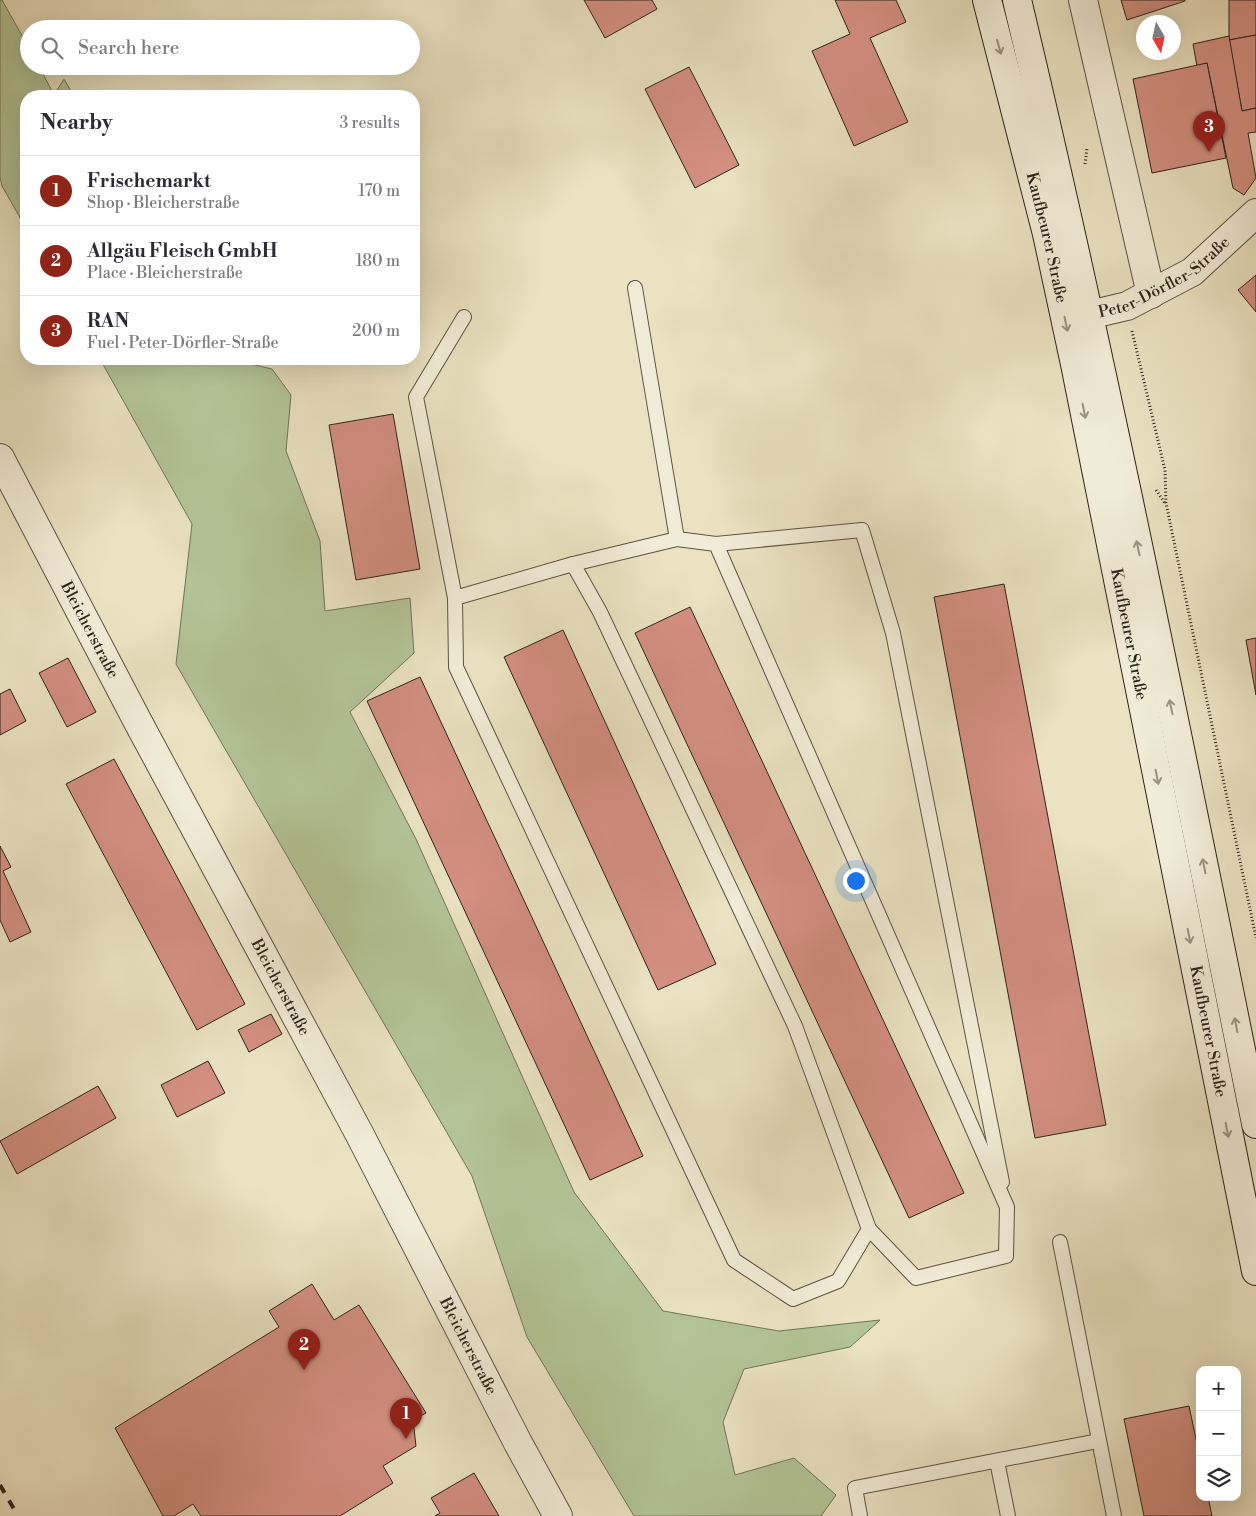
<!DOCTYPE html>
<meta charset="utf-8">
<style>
body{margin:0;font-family:"Libre Bodoni",serif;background:#f7f7f7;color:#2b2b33}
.controls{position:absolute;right:15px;bottom:15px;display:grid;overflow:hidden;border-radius:10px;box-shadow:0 5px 20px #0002}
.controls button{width:45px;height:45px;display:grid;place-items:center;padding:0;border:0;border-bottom:1px solid #e1e1e2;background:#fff;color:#2b2b33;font:25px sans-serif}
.compass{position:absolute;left:1136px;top:15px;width:45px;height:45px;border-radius:50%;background:#fff;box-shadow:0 5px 20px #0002;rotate:171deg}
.you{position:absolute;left:855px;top:880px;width:18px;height:18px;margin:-12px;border:4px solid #fff;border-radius:50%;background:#1a73e8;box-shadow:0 0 0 8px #1a73e833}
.badge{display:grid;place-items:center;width:32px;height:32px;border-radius:50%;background:#8f2418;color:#fff;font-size:16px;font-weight:700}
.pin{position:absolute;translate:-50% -41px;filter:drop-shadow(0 1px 2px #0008)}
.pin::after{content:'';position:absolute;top:26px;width:18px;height:15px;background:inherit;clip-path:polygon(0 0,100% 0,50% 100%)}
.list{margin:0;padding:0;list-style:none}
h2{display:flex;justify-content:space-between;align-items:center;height:65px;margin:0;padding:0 20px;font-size:21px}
h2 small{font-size:16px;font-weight:400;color:#7c7c81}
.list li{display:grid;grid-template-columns:32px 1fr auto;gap:15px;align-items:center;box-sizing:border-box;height:70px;padding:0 20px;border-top:1px solid #e1e1e2}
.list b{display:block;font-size:19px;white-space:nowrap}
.list p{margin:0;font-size:16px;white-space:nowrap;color:#7c7c81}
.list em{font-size:16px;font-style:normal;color:#7c7c81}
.icon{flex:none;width:28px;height:28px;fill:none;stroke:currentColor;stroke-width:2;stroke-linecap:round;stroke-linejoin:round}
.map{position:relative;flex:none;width:1256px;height:1516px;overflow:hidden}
.search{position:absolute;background:#fff;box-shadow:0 5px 20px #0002;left:20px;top:20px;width:400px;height:55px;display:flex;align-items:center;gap:12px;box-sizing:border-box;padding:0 18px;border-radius:28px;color:#7c7c81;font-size:19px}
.panel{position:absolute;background:#fff;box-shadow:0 5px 20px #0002;left:20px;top:90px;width:400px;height:275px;border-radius:20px}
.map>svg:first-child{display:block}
.green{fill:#b3c496;stroke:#707458}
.building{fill:#d38f80;stroke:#2d231a}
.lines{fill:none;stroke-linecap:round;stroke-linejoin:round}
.service-casing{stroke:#5c5344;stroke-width:16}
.minor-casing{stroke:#5c5344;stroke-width:30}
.secondary-casing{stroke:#2d231a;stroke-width:30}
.path{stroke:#2d231a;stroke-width:3;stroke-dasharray:1 2.5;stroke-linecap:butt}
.service{stroke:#f1ecd7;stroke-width:14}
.minor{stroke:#f1ecd7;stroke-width:28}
.secondary{stroke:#f1ecd7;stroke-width:28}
.rail{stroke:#2d231a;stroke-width:4;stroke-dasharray:9 9;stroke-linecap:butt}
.oneway{stroke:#999282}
.labels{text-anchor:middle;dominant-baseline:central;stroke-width:5;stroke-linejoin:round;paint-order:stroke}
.street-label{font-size:16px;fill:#2d231a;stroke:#f1ecd7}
</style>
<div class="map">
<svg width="1256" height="1516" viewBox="0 0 1256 1516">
<rect width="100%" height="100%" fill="#eae2c1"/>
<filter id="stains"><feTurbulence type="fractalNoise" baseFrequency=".004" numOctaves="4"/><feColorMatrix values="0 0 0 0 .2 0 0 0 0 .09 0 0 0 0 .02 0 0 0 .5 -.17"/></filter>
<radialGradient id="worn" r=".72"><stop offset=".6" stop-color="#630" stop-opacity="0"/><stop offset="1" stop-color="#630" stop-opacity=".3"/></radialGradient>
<g class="green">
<path d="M0,0H2L29,48V66H39L54,95L64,79L74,96H26V228L2,186L0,177Z"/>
<path d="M100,359H229L272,369L291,395L286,451L320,541L325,611L410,598L414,653L350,712L416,839L574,1192L663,1311L779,1331L880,1320L850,1347L744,1369L723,1422L735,1475L794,1458L836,1495L821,1516H634L527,1337L472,1176L176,664L192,524Z"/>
</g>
<g class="building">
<path d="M584,0H652L657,9L605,38Z"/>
<path d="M835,0H896L906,22L870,38L908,122L854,146L812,51L850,34Z"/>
<path d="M1121,0H1185V1L1127,20Z"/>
<path d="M1229,0H1256V35L1229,40Z"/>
<path d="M1256,35V108L1242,111L1229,40Z"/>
<path d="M1229,36L1242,111L1256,108V132L1248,133L1256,178L1244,195L1233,188L1207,63L1197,66L1193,44Z"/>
<path d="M1207,63L1226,158L1152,173L1133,79Z"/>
<path d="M689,67L739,165L695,188L645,89Z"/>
<path d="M1256,275V312L1238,290Z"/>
<path d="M393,414L420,569L356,580L329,425Z"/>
<path d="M1004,584L1106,1125L1035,1138L934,597Z"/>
<path d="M690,607L964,1193L909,1218L635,633Z"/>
<path d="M563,630L716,964L658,990L504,657Z"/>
<path d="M1256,638V695L1246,640Z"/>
<path d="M68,658L96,712L67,727L39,673Z"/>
<path d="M420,677L643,1156L590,1180L367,701Z"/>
<path d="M10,689L26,721L0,735V694Z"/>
<path d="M114,759L245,1004L197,1030L66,784Z"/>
<path d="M0,846L11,867L3,871L31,932L10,942L0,920Z"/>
<path d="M271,1014L282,1034L249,1052L238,1030Z"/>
<path d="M208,1061L225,1093L177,1117L161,1085Z"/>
<path d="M98,1086L116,1118L17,1174L0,1141Z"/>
<path d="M312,1284L334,1320L359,1305L426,1413L413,1420L416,1446L383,1466L393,1483L340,1516H201L193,1504L174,1516H163L115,1428L279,1327L269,1311Z"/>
<path d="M1189,1406L1200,1458V1497H1208L1212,1516H1144L1124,1419Z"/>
<path d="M474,1473L499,1516H435L440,1513L431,1498Z"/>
</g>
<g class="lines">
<g class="service-casing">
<g id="service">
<path d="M635,288L677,539"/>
<path d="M716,544L862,530L893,633L1002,1182"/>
<path d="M573,564L677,539L716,544L1007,1207L1006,1256L916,1278L869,1229"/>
<path d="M455,598L573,564L600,612L795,1026L869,1229L838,1281L793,1299L734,1260L456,667L455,598L416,397L464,317"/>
<path d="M1060,1242L1114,1516"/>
<path d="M997,1461L1008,1516"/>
<path d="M860,1516L855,1488L1098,1441"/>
</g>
</g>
<g class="minor-casing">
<g id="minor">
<path d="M1083,0L1151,294"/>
<path id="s1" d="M1089,315L1127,306L1192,272L1256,213"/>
<path id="s2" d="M0,458L138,722L360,1135L518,1443L558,1516"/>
</g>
</g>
<g class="secondary-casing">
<g id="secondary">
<path id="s3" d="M987,0L1047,234L1075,364L1256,1271"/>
<path d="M1017,0C1106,373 1180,749 1256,1124"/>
</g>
</g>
<g class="path">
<path d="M1085,164L1087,148"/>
<path d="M1132,331L1165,470L1166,503L1256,938"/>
<path d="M1156,490L1165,503"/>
</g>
<use href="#service" class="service"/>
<use href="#minor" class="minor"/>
<use href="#secondary" class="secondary"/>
<path class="rail" d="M0,1485L18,1516"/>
</g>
<defs><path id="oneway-shaft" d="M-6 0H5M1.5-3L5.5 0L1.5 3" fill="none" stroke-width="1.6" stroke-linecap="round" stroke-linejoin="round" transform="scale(1.25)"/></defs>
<g class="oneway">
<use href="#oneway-shaft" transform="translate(999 47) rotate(75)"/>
<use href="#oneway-shaft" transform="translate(1066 324) rotate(78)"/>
<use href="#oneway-shaft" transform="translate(1084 411) rotate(79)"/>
<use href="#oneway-shaft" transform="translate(1138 548) rotate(-102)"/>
<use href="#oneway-shaft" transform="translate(1171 707) rotate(-102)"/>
<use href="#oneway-shaft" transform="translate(1157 777) rotate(79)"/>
<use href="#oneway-shaft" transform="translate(1204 866) rotate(-101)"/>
<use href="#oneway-shaft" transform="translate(1189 936) rotate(79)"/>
<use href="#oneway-shaft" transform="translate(1236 1025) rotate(-101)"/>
<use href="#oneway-shaft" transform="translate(1227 1130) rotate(79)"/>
</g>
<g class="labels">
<g class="street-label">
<text stroke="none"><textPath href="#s3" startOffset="245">Kaufbeurer Straße</textPath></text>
<text stroke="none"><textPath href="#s1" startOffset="85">Peter-Dörfler-Straße</textPath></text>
<text stroke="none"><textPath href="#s2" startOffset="194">Bleicherstraße</textPath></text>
<text stroke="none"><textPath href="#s3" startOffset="650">Kaufbeurer Straße</textPath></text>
<text stroke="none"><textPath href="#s2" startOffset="599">Bleicherstraße</textPath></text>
<text stroke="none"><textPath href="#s3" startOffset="1055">Kaufbeurer Straße</textPath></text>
<text stroke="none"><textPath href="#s2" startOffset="1004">Bleicherstraße</textPath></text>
</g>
</g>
<rect width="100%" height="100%" filter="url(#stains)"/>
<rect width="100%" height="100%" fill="url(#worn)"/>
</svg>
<div class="controls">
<button>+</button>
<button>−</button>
<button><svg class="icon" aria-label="layers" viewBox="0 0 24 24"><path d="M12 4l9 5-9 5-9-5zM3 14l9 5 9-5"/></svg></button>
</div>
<svg class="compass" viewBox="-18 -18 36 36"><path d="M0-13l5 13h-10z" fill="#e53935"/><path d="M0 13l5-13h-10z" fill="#7c7c81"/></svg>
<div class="you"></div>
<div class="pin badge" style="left:406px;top:1439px">1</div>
<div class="pin badge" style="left:304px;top:1370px">2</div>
<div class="pin badge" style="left:1209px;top:152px">3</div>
<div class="search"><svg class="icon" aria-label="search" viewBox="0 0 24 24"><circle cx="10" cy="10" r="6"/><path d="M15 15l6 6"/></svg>Search here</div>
<section class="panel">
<h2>Nearby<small>3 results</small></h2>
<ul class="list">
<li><span class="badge">1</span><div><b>Frischemarkt</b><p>Shop · Bleicherstraße</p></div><em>170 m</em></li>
<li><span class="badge">2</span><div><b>Allgäu Fleisch GmbH</b><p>Place · Bleicherstraße</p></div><em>180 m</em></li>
<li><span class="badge">3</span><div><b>RAN</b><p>Fuel · Peter-Dörfler-Straße</p></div><em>200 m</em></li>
</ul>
</section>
</div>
